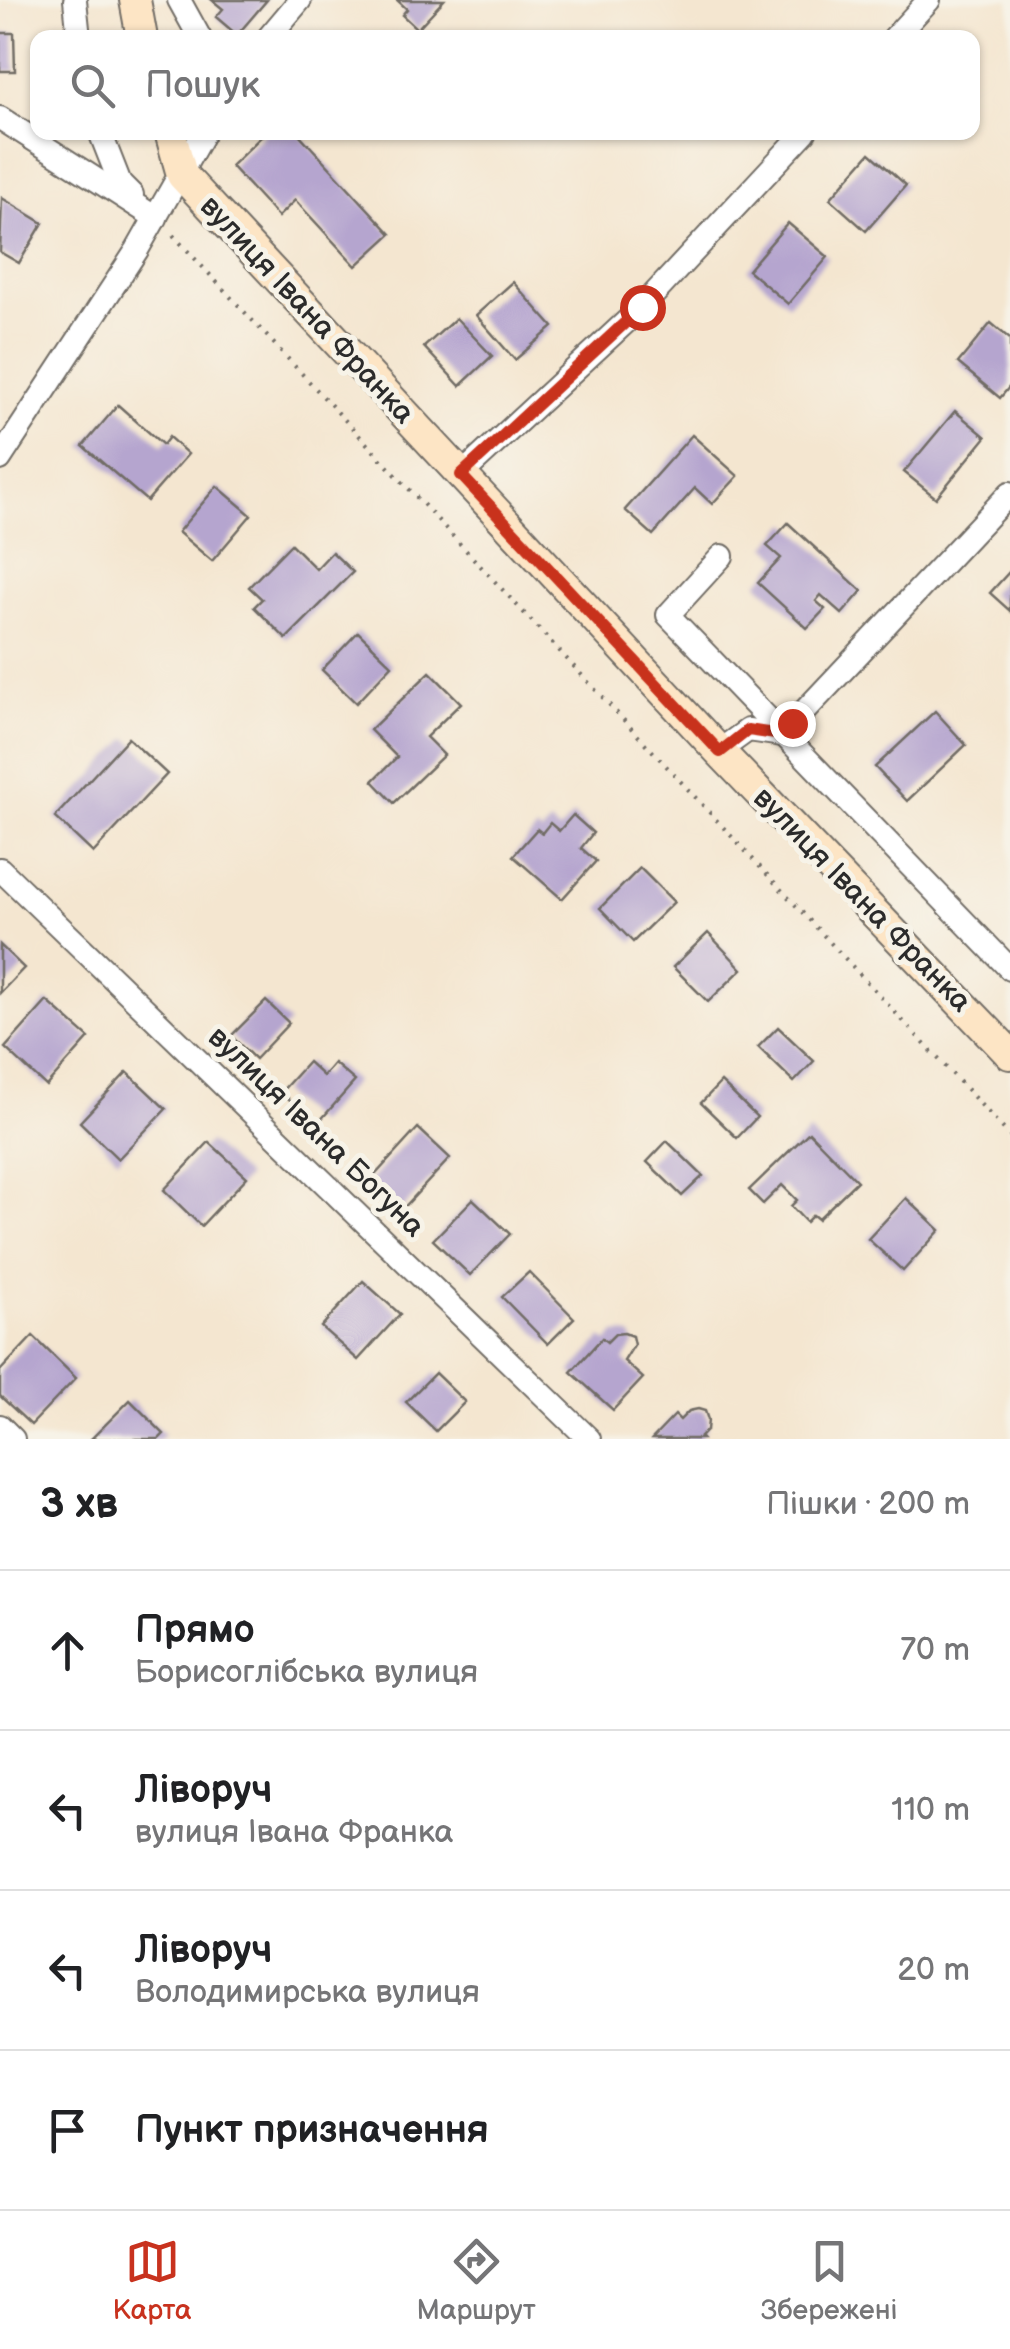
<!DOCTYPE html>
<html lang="uk">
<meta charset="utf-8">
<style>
body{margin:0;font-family:"Balsamiq Sans",sans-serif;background:#f6f6f6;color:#202124}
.stop{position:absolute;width:30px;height:30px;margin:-22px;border:8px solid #c8321e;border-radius:50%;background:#fff}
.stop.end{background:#c8321e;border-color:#fff;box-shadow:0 2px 10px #0008}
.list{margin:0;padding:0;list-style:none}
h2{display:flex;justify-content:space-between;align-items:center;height:130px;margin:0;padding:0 40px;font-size:42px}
h2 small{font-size:32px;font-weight:400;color:#757577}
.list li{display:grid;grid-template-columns:65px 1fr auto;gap:30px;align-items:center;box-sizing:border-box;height:160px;padding:0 40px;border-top:2px solid #e0e0e0}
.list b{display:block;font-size:38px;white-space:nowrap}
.list p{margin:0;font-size:32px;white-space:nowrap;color:#757577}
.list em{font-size:32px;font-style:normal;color:#757577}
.icon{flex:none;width:55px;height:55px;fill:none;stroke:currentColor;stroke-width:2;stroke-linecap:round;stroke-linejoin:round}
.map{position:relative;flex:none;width:1010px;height:1439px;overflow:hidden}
.search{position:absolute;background:#fff;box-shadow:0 2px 8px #0004;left:30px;right:30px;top:30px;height:110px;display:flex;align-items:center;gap:25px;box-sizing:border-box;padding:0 35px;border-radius:20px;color:#757577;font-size:38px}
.sheet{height:770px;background:#fff}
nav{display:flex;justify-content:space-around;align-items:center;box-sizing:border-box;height:140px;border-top:2px solid #e0e0e0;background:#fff;font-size:28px;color:#757577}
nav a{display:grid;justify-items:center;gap:5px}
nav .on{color:#c8321e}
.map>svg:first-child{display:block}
.building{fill:#b5a5cf}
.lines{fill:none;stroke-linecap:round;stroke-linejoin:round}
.street-casing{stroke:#716c65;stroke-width:26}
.secondary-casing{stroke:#716c65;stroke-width:34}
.path{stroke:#716c65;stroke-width:4;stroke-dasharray:2.5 8;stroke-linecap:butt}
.street{stroke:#fff;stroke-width:22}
.secondary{stroke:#fde5c5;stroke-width:30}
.route{stroke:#c8321e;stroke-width:12}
.labels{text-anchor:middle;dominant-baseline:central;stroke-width:10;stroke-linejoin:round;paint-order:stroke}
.street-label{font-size:30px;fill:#2b2b2b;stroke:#f7f3e8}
</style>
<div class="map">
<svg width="1010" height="1439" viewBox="0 0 1010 1439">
<rect width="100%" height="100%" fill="#f7f3e8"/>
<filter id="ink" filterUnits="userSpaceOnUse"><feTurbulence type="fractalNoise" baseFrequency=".01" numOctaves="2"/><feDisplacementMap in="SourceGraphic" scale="20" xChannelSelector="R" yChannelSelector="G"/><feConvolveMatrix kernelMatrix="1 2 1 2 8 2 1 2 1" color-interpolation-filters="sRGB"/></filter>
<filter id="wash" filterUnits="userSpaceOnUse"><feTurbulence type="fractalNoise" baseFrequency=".0048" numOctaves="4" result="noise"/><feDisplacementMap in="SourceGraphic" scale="40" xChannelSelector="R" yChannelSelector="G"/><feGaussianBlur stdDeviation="2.25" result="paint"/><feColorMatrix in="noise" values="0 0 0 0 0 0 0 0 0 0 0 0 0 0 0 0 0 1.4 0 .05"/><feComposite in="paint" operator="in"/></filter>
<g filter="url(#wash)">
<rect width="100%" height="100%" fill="#f4e6d0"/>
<g id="blocks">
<g class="building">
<path d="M212,0H267L237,35L216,17L223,9Z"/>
<path d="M397,0H444L417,29L402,15L407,9Z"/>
<path d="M0,33H14L15,71H0Z"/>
<path d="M266,132H297L391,234L356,266L295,200L278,217L231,166Z"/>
<path d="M870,153L906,185L866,231L830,199Z"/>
<path d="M2,198L43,223L19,263L0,252Z"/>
<path d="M788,223L828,257L788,304L748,270Z"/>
<path d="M513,282L553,327L515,360L476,315Z"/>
<path d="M456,318L492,356L460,386L424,347Z"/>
<path d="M991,323L1010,339V386L1000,398L958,363Z"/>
<path d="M118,405L163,445L169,437L188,454L147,501L83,446Z"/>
<path d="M955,411L986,437L936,498L904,472Z"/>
<path d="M692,435L738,476L712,504L695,488L653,535L625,510Z"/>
<path d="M217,486L251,515L212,561L178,532Z"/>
<path d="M788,523L862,591L842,614L821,595L816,601L825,609L807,628L758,583L781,558L767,546Z"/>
<path d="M291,544L316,569L332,552L353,572L286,639L254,607L262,599L249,587Z"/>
<path d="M1010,571V611L990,593Z"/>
<path d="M358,632L392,665L356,703L322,670Z"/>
<path d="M430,672L461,703L426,737L444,755L394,803L373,781L397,757L370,730Z"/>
<path d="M935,711L966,745L907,801L875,767Z"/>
<path d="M128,738L167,774L93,853L55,817Z"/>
<path d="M573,815L593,833L581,848L596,861L562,899L513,856L537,829L542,833L550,823L559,831Z"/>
<path d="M640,868L674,902L633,942L600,908Z"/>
<path d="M708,933L742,969L708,1002L673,967Z"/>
<path d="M0,945L24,968L0,993Z"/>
<path d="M47,1001L89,1038L46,1086L5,1048Z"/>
<path d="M266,1001L289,1023L255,1059L231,1036Z"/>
<path d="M778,1027L814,1061L794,1082L758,1047Z"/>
<path d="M308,1062L323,1076L334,1063L355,1081L317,1124L281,1092Z"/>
<path d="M127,1072L166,1109L118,1159L80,1122Z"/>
<path d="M721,1082L757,1117L737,1138L701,1103Z"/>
<path d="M418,1128L450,1158L397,1215L366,1185Z"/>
<path d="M809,1132L857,1181L818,1219L813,1215L806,1222L791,1206L797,1200L782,1185L763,1204L749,1190Z"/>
<path d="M667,1141L703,1176L682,1196L647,1162Z"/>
<path d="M209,1142L247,1177L201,1226L164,1190Z"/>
<path d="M906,1198L940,1230L903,1271L868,1239Z"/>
<path d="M473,1199L510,1234L470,1275L433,1240Z"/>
<path d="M529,1272L574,1318L548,1344L502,1297Z"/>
<path d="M363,1281L400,1314L358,1360L321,1327Z"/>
<path d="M624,1333L632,1336L634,1345L624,1361L643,1378L613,1410L571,1372L602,1338L607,1342L615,1334Z"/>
<path d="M33,1336L76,1378L31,1425L0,1396V1371Z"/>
<path d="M435,1373L465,1402L436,1431L406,1402Z"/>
<path d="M130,1400L164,1434L159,1439H91Z"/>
<path d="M698,1409L705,1411L708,1420L707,1430L700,1437L702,1439H652L675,1415L680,1420L689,1411Z"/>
</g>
</g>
</g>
<g filter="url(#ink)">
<use href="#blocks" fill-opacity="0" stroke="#716c65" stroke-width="2.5"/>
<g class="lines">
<g class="street-casing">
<g id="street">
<path d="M75,0L79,38"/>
<path d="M179,0L200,38"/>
<path d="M268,38L300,0"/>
<path d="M894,38L929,0"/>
<path d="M0,118L156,218"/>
<path d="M100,132L120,183L132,195"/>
<path d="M0,459L137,250L204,132"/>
<path d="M461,475L642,307L805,132"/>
<path d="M722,556L668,615L1010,969"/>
<path d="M719,751L748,730L782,735L1010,493"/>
<path d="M0,869L589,1439"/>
<path d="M0,1426L13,1439"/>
</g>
</g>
<g class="secondary-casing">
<g id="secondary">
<path d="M135,0L142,38"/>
<path d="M170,132L182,175L719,751L1010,1054"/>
</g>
</g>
<path class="path" d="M173,235L1010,1136"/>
<use href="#street" class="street"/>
<use href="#secondary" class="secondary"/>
</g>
</g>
<g class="lines" filter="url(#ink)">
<path class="route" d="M642,307L461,475L720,752L748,730L782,735L792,723"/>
</g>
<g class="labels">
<g class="street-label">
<text transform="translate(307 310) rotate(47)">вулиця Івана Франка</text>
<text transform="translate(862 900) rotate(46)">вулиця Івана Франка</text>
<text transform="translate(316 1132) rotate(44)">вулиця Івана Богуна</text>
</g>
</g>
</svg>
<div class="stop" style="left:642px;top:307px"></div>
<div class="stop end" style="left:792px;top:723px"></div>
<div class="search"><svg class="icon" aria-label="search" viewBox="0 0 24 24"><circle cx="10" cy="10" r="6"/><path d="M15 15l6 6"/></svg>Пошук</div>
</div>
<section class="sheet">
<h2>3 хв<small>Пішки · 200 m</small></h2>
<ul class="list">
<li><svg class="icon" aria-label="ahead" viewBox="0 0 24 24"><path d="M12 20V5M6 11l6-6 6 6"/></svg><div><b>Прямо</b><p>Борисоглібська вулиця</p></div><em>70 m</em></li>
<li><svg class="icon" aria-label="left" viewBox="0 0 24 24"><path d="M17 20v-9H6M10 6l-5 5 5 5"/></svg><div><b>Ліворуч</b><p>вулиця Івана Франка</p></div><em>110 m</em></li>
<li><svg class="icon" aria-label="left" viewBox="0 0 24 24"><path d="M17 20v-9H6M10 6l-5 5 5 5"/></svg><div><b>Ліворуч</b><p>Володимирська вулиця</p></div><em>20 m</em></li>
<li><svg class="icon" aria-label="arrive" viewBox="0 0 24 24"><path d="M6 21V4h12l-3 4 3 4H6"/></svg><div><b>Пункт призначення</b></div></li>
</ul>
</section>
<nav>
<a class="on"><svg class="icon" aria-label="map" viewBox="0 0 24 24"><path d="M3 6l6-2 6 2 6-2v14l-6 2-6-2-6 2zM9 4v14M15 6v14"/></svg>Карта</a>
<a><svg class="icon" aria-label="directions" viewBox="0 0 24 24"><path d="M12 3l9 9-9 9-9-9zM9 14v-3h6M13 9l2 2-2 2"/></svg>Маршрут</a>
<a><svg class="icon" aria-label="saved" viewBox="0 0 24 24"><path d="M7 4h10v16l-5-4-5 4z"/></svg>Збережені</a>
</nav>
